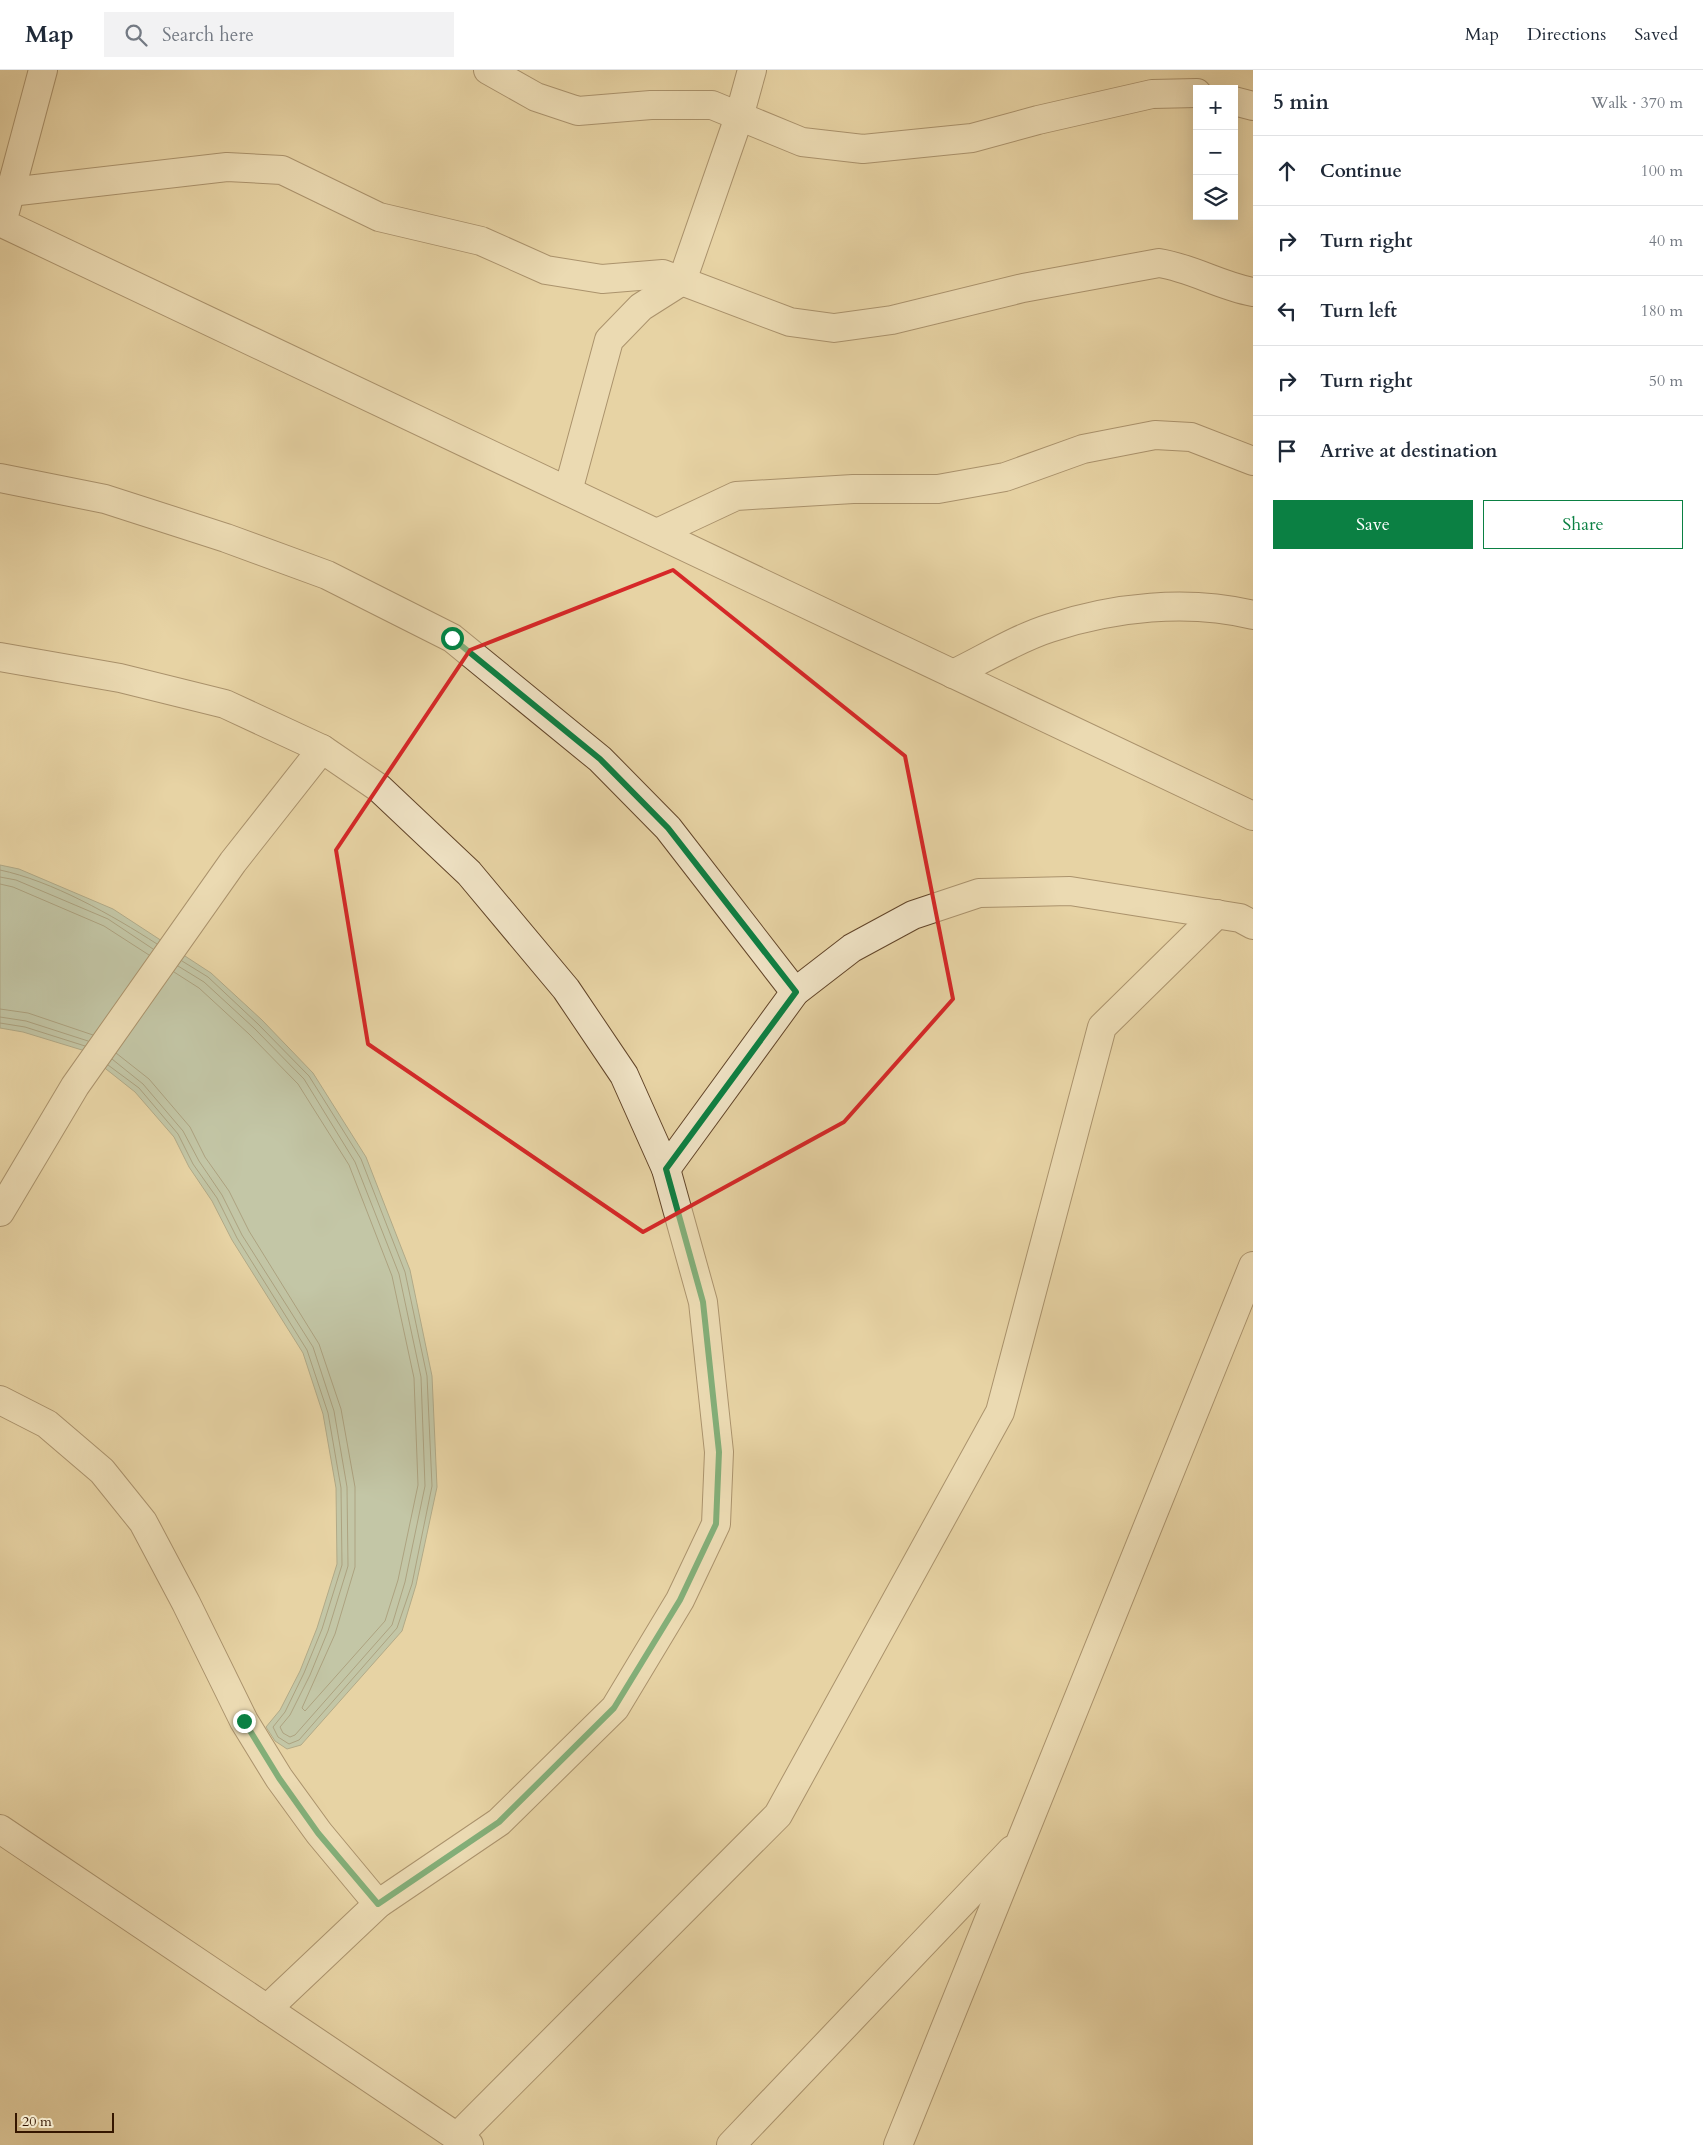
<!DOCTYPE html>
<meta charset="utf-8">
<style>
body{margin:0;font-family:Cardo,serif;background:#f2f2f3;color:#1f2937}
.controls{position:absolute;right:15px;top:15px;display:grid;overflow:hidden;border-radius:0px;box-shadow:0 5px 20px #0002}
.controls button{width:45px;height:45px;display:grid;place-items:center;padding:0;border:0;border-bottom:1px solid #e0e1e3;background:#fff;color:#1f2937;font:25px sans-serif}
.scale{position:absolute;left:15px;bottom:12px;width:99px;box-sizing:border-box;padding-left:5px;border:2px solid #351600;border-top:0;font-size:14px;line-height:18px;white-space:nowrap;color:#351600;-webkit-text-stroke:4px #efe2c4;paint-order:stroke}
.stop{position:absolute;width:15px;height:15px;margin:-11px;border:4px solid #0b8043;border-radius:50%;background:#fff}
.stop.end{background:#0b8043;border-color:#fff;box-shadow:0 1px 5px #0008}
.list{margin:0;padding:0;list-style:none}
h2{display:flex;justify-content:space-between;align-items:center;height:65px;margin:0;padding:0 20px;font-size:21px}
h2 small{font-size:16px;font-weight:400;color:#747a83}
.list li{display:grid;grid-template-columns:32px 1fr auto;gap:15px;align-items:center;box-sizing:border-box;height:70px;padding:0 20px;border-top:1px solid #e0e1e3}
.list b{display:block;font-size:19px;white-space:nowrap}
.list em{font-size:16px;font-style:normal;color:#747a83}
.actions{display:flex;gap:10px;padding:15px 20px}
.actions a{flex:1;padding:11px 0;border:1px solid #0b8043;border-radius:0px;text-align:center;font-size:18px;color:#0b8043}
.actions .main{background:#0b8043;color:#fff}
.icon{flex:none;width:28px;height:28px;fill:none;stroke:currentColor;stroke-width:2;stroke-linecap:round;stroke-linejoin:round}
.map{position:relative;flex:none;width:1253px;height:2075px;overflow:hidden}
header{display:flex;align-items:center;gap:30px;box-sizing:border-box;height:70px;padding:0 25px;background:#fff;border-bottom:1px solid #e0e1e3}
header strong{font-size:24px}
nav{display:flex;gap:28px;margin-inline-start:auto;font-size:18px}
.search{width:350px;height:45px;background:#f2f2f3;display:flex;align-items:center;gap:12px;box-sizing:border-box;padding:0 18px;border-radius:0px;color:#747a83;font-size:19px}
main{display:flex}
aside{flex:1;background:#fff}
.map>svg:first-child{display:block}
.water{fill:#97b7a9;stroke:#707765}
.lines{fill:none;stroke-linecap:round;stroke-linejoin:round}
.shore{stroke:#666654;stroke-width:1}
.minor-casing{stroke:#624529;stroke-width:30}
.minor{stroke:#efe2c4;stroke-width:28}
.route{stroke:#0b8043;stroke-width:6}
.marked{fill:none;stroke:#d62828;stroke-width:4;stroke-linejoin:round}
</style>
<header>
<strong>Map</strong>
<div class="search"><svg class="icon" aria-label="search" viewBox="0 0 24 24"><circle cx="10" cy="10" r="6"/><path d="M15 15l6 6"/></svg>Search here</div>
<nav><a>Map</a><a>Directions</a><a>Saved</a></nav>
</header>
<main>
<div class="map">
<svg width="1253" height="2075" viewBox="0 0 1253 2075">
<rect width="100%" height="100%" fill="#e7d3a4"/>
<filter id="stains"><feTurbulence type="fractalNoise" baseFrequency=".004" numOctaves="4"/><feColorMatrix values="0 0 0 0 .2 0 0 0 0 .09 0 0 0 0 .02 0 0 0 .5 -.17"/></filter>
<radialGradient id="worn" r=".72"><stop offset=".6" stop-color="#630" stop-opacity="0"/><stop offset="1" stop-color="#630" stop-opacity=".3"/></radialGradient>
<path class="water" d="M0,795L19,799L113,839L211,903L262,950L313,1003L366,1087L410,1200L432,1306L437,1417L416,1515L402,1561L301,1675L287,1679L275,1671L266,1657L280,1640L300,1601L317,1558L337,1494L336,1418L323,1344L303,1283L232,1170L212,1131L189,1097L174,1067L135,1022L82,980L23,962L0,958Z"/>
<g class="lines">
<g class="shore">
<path d="M0,800C52,811 112,845 157,874"/>
<path d="M0,807L16,810L108,849L153,879"/>
<path d="M0,814L13,817L104,856L149,885"/>
<path d="M0,939L28,943L93,965"/>
<path d="M0,947L26,951L88,971"/>
<path d="M0,953L25,957L85,976"/>
<path d="M116,983L149,1009L190,1057L205,1087L229,1121L249,1161L319,1274L341,1339L355,1417V1497L335,1564L302,1638L305,1641L385,1551L398,1510L418,1415L414,1308L392,1206L349,1095L298,1014L249,964L199,918L174,902"/>
<path d="M112,989L143,1014L183,1061L199,1091L222,1125L242,1165L313,1277L334,1341L347,1417L348,1496L328,1561L310,1605L290,1645L280,1657L283,1663L290,1667L295,1665L392,1555L405,1512L425,1416L421,1307L399,1204L355,1092L304,1009L254,958L204,912L178,896"/>
<path d="M108,995L139,1018L178,1064L193,1094L217,1128L237,1168L307,1280L328,1343L341,1418L342,1495L322,1559L304,1603L285,1642L273,1657L278,1667L289,1674L299,1670L397,1558L412,1514L432,1416L427,1306L405,1202L361,1089L309,1006L258,954L208,907L182,891"/>
</g>
<g class="minor-casing">
<g id="minor">
<path d="M43,0L2,153L1253,746"/>
<path d="M488,0L536,27L578,41L651,35H712L802,72L863,79L972,68L1038,50L1152,24L1197,23"/>
<path d="M1234,31L1253,36"/>
<path d="M10,122L227,97L282,100L379,147L481,171L546,200L602,209L663,204L790,252L834,258L892,250L1023,218L1159,193C1192,198 1220,216 1253,222"/>
<path d="M0,408L105,429L226,468L327,505L452,568L600,689L668,758L795,922"/>
<path d="M568,421L609,270L641,237L682,211L739,47L752,0"/>
<path d="M657,463L736,426L853,419H938L1005,407L1083,379L1155,365L1191,367L1253,391"/>
<path d="M0,587L120,608L225,634L322,679L379,718L469,803L566,919L624,1005L666,1099L703,1232L719,1382L716,1454L680,1530L615,1638L499,1752L378,1834L267,1939"/>
<path d="M953,604C984,589 1018,568 1050,558C1113,537 1188,529 1253,545"/>
<path d="M666,1099L795,922L852,878L913,845L979,823L1070,821L1240,848L1253,855"/>
<path d="M0,1142L75,1016L233,792L322,679"/>
<path d="M0,1330L47,1354L102,1401L143,1452L186,1533L244,1651L279,1708L319,1763L378,1834"/>
<path d="M0,1759L469,2075"/>
<path d="M457,2067L778,1745L1000,1342L1102,957L1217,844"/>
<path d="M731,2075L1012,1780"/>
<path d="M898,2075L1253,1196"/>
</g>
</g>
<use href="#minor" class="minor"/>
</g>
<g class="lines">
<path class="route" d="M244,1651L279,1708L318,1763L378,1834L499,1752L614,1638L680,1530L716,1454L719,1382L703,1232L666,1099L796,922L668,758L600,689L452,568"/>
</g>
<path d="M0 0H1253V2075H0ZM673,500L905,686L953,929L844,1052L643,1162L368,974L336,780L470,580Z" fill="#e7d3a4" fill-opacity=".55" fill-rule="evenodd"/>
<path class="marked" d="M673,500L905,686L953,929L844,1052L643,1162L368,974L336,780L470,580Z"/>
<rect width="100%" height="100%" filter="url(#stains)"/>
<rect width="100%" height="100%" fill="url(#worn)"/>
</svg>
<div class="controls">
<button>+</button>
<button>−</button>
<button><svg class="icon" aria-label="layers" viewBox="0 0 24 24"><path d="M12 4l9 5-9 5-9-5zM3 14l9 5 9-5"/></svg></button>
</div>
<div class="scale">20 m</div>
<div class="stop" style="left:452px;top:568px"></div>
<div class="stop end" style="left:244px;top:1651px"></div>
</div>
<aside>
<h2>5 min<small>Walk · 370 m</small></h2>
<ul class="list">
<li><svg class="icon" aria-label="ahead" viewBox="0 0 24 24"><path d="M12 20V5M6 11l6-6 6 6"/></svg><div><b>Continue</b></div><em>100 m</em></li>
<li><svg class="icon" aria-label="right" viewBox="0 0 24 24"><path d="M7 20v-9h11M14 6l5 5-5 5"/></svg><div><b>Turn right</b></div><em>40 m</em></li>
<li><svg class="icon" aria-label="left" viewBox="0 0 24 24"><path d="M17 20v-9H6M10 6l-5 5 5 5"/></svg><div><b>Turn left</b></div><em>180 m</em></li>
<li><svg class="icon" aria-label="right" viewBox="0 0 24 24"><path d="M7 20v-9h11M14 6l5 5-5 5"/></svg><div><b>Turn right</b></div><em>50 m</em></li>
<li><svg class="icon" aria-label="arrive" viewBox="0 0 24 24"><path d="M6 21V4h12l-3 4 3 4H6"/></svg><div><b>Arrive at destination</b></div></li>
</ul>
<div class="actions"><a class="main">Save</a><a>Share</a></div>
</aside>
</main>
